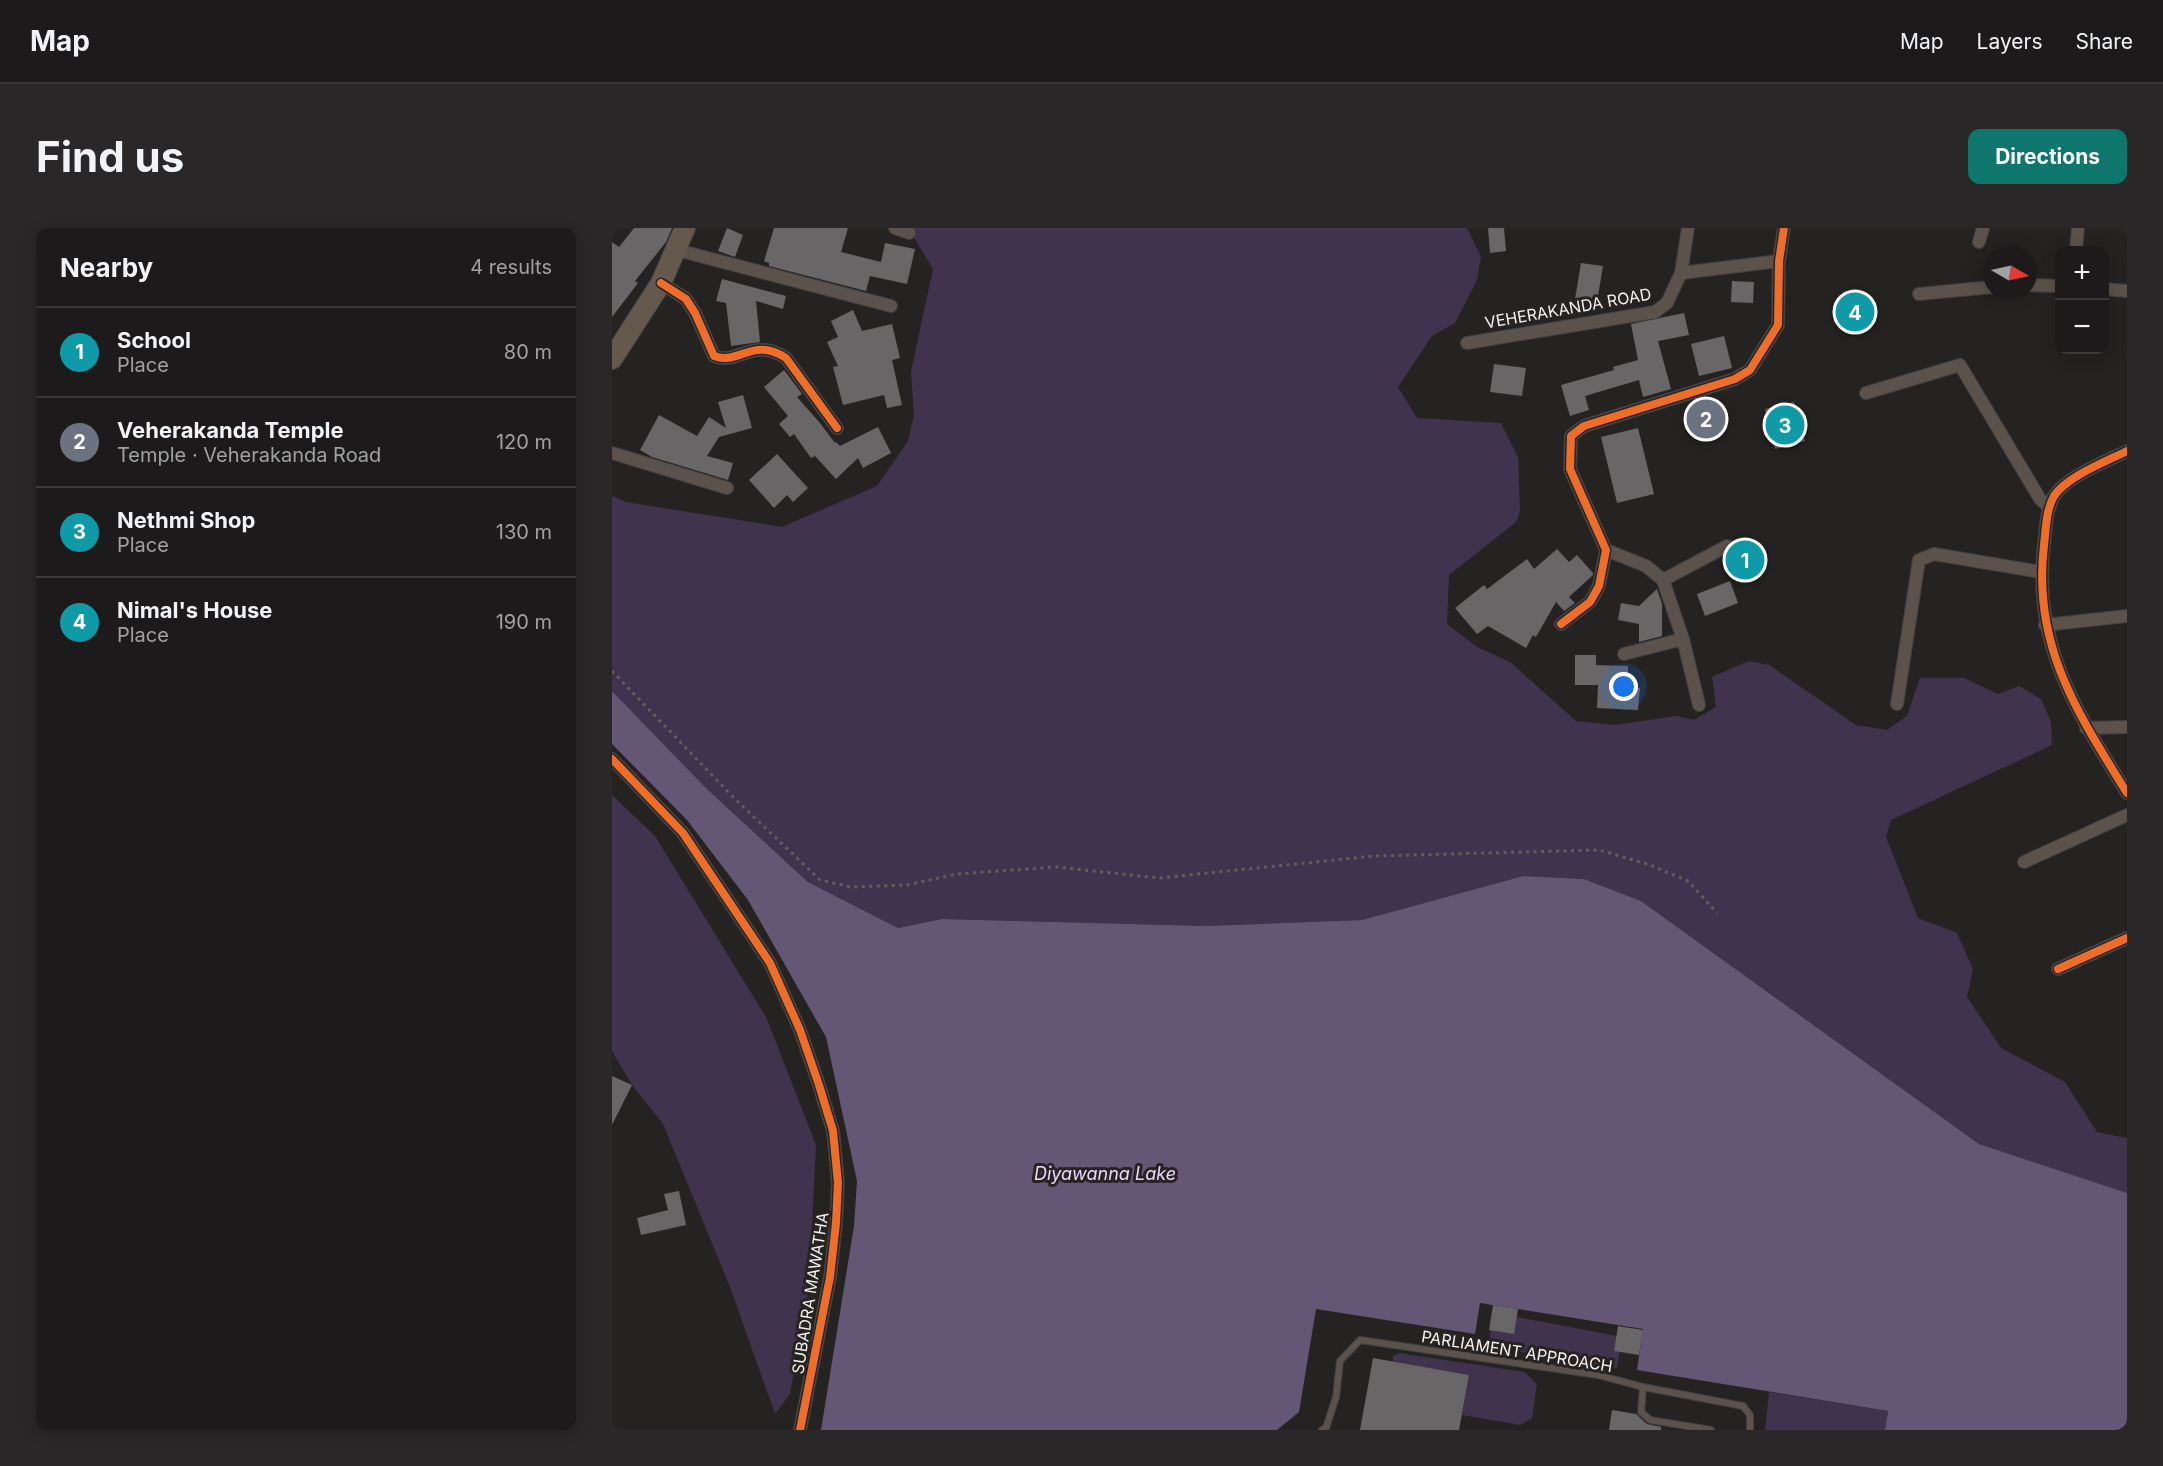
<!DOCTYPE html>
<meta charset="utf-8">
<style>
body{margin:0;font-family:Inter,sans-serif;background:#292727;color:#f1f3f6}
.controls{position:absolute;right:18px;top:18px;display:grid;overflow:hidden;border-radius:12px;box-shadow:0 3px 15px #0003}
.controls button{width:54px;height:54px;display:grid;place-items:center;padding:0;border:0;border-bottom:2px solid #3a3839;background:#1c1a1a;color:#f1f3f6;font:30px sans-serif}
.compass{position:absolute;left:1371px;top:18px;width:54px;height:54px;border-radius:50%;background:#1c1a1a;box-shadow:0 3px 15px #0003;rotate:99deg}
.you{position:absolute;left:1012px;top:459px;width:21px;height:21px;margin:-15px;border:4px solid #fff;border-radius:50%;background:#1a73e8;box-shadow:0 0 0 9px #1a73e833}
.badge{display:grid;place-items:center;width:39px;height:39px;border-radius:50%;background:#0f766e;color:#fff;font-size:20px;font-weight:700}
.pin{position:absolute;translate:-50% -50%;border:3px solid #fff;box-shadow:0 2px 6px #0006}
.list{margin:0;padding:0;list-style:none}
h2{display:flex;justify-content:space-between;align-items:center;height:78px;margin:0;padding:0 24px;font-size:26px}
h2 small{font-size:20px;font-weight:400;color:#a0a1a2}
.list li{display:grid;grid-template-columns:39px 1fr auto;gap:18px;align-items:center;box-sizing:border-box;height:90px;padding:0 24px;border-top:2px solid #3a3839}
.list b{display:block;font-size:22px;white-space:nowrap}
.list p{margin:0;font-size:20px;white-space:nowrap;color:#a0a1a2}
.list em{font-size:20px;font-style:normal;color:#a0a1a2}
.map{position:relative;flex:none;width:1515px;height:1202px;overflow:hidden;border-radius:12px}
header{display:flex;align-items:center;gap:36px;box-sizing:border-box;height:84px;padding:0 30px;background:#1c1a1a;border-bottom:2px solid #3a3839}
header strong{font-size:28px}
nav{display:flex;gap:33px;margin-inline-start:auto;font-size:21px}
.intro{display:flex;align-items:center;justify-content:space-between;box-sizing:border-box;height:144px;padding:0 36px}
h1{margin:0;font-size:42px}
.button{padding:15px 27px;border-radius:12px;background:#0f766e;color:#fff;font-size:21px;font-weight:700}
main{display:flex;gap:36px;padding:0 36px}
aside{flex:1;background:#1c1a1a;border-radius:12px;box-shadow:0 3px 15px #0003}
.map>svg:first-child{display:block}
.green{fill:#3f334d}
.water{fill:#645776}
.building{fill:#686666}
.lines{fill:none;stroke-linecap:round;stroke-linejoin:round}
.lane-casing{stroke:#414040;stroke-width:8}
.street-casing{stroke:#414040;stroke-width:14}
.primary-casing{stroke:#414040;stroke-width:22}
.path{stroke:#645e5a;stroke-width:3;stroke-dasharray:3 4.5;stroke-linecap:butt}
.lane{stroke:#5a524b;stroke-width:6}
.street{stroke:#5a524b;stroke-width:12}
.primary{stroke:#64594c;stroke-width:20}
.cycleway-casing{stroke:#262321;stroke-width:11}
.cycleway{stroke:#ee6e29;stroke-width:8}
.labels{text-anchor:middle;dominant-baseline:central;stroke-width:6;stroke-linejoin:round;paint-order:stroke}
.street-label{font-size:16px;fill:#f5f3f2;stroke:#262321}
.water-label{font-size:18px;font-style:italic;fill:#e7d8fc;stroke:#262321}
</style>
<header>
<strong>Map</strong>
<nav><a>Map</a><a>Layers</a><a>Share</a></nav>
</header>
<div class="intro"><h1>Find us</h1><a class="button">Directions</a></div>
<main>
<aside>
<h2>Nearby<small>4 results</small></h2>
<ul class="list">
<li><span class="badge" style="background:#0f9aa8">1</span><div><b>School</b><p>Place</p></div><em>80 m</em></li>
<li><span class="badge" style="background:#6b7280">2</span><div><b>Veherakanda Temple</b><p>Temple · Veherakanda Road</p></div><em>120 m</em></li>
<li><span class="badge" style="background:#0f9aa8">3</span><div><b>Nethmi Shop</b><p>Place</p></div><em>130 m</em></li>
<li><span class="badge" style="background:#0f9aa8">4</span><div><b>Nimal's House</b><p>Place</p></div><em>190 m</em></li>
</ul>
</aside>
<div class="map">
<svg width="1515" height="1202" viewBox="0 0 1515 1202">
<rect width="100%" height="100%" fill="#252322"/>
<g class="green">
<path d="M296,0H855L869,29L865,52L843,95L820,108L786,159L805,190L889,195L906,229L908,283L904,294L837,347L835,396L865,419L898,434L964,493L1003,497L1064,488L1082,492L1104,479L1100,449L1137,433L1157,437L1244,497L1275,502L1295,488L1308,450H1352L1386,466L1407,458L1429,471L1439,494L1440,517L1279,592L1274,609L1306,690L1345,705L1361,741L1355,769L1389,820L1453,854L1485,904L1515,910V965L1367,916L1029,673L972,651L911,648L750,692L594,698L330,691L286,700L196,654L95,561L0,463V268L14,274L170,299L265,258L296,213L302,187L299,144L321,41Z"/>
<path d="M0,567L43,608L155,791L204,917L197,1059L178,1166L163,1186L118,1059L51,896L20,857L0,823Z"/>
<path d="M880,1084L1010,1109L1005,1140L877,1119Z"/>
<path d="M787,1125L912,1144L925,1156L920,1190L908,1197L850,1187L857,1147L781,1134V1128Z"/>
<path d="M1157,1164L1276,1183L1273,1202H1153Z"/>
</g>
<path class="water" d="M0,463L95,561L196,654L286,700L330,691L594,698L750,692L911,648L972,651L1029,673L1367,916L1515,965V1202H1273L1276,1183L1025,1142L1031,1101L868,1075L863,1106L704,1081L687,1184L665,1202H209L242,998L245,953L214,809L136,672L75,592L0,516Z"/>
<g class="building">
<path d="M22,0H60L54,14L23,53L26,55L0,89V14L7,19Z"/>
<path d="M115,0L131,7L123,29L106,23Z"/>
<path d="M162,0H236L229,24L269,34L273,15L303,21L295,56L258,48L254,63L157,38V35L152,33Z"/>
<path d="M876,0H892L894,23L878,25Z"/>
<path d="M969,35L991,38L985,74L963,71Z"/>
<path d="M110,51L174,68L171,81L144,73L148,114L119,118L114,75L104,73Z"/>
<path d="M1120,53L1142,54L1141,75L1119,74Z"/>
<path d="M1256,66L1258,101L1230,102L1228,67Z"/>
<path d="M241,82L250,103L280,96L288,130L280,132L290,177L275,180L272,167L231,177L221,139L226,138L215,114L226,109L219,93Z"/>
<path d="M1072,85L1077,107L1046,113L1059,161L1031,169L1027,152L973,168L977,182L958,188L949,157L1002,142L1001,139L1026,132L1019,96Z"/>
<path d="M1112,108L1120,140L1087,148L1079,116Z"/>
<path d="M882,136L914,140L910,168L878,164Z"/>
<path d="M172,142L190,166L185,169L208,195L223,215L224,214L228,218L266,199L279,225L251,240L246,230L224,251L203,228L199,230L182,206L178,209L167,196L176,188L152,159Z"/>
<path d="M131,167L140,200L107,209L95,228L121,235L116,252L40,229L28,222L47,187L85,208L97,189L114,200L106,174Z"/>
<path d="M1182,174L1193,213L1163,221L1153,181Z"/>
<path d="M1026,200L1042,266L1005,275L989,209Z"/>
<path d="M165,226L196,260L181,274L175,267L162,280L137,252Z"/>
<circle cx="1133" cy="331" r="11"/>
<path d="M945,321L957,334L965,327L981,345V347L957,369L963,375L952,383L944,374L924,409L921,407L914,420L876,398L865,406L843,380L872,357L875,361L915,331L922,341Z"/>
<path d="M1118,353L1126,375L1093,388L1085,366Z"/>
<path d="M1045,361L1050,376V408L1027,414V396L1006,392L1009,375L1027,378Z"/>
<path d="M963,427H984V437L1016,438V459L1028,460L1026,482L985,480L986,457H963Z"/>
<path d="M0,848L20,857L0,897Z"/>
<path d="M67,963L74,997L29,1007L25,990L56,982L52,966Z"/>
<path d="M881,1077L906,1081L902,1106L877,1102Z"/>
<path d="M1006,1098L1031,1102L1027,1127L1002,1123Z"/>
<path d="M761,1130L857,1147L847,1202H748Z"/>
<path d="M1000,1182L1024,1186L1035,1196L1049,1199V1202H997Z"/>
</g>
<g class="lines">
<g class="lane-casing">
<g id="lane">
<path d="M1031,1159L1029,1184L1038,1192L1099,1202"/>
<path d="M710,1202L714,1200L724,1169L728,1133L748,1112L986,1147L1031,1159L1131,1178L1138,1187V1202"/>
</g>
</g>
<g class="street-casing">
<g id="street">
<path d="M283,0L297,5"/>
<path d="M1367,14L1371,0"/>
<path d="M65,22L279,78"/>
<path d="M1464,22L1466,0"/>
<path d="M1069,45L1167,33"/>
<path d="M49,55L74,71L83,85L102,128C126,138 141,108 174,130L225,200"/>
<path d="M1416,57L1448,58"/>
<path d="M1492,61L1515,63"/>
<path d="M1307,66L1380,59"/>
<path d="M855,115L1043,84L1055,75L1069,45L1076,0"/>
<path d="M1254,165L1348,137L1428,271L1437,279"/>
<path d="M1515,223C1495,233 1454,249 1442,268C1434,282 1434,301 1432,317C1420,417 1465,484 1515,565"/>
<path d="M0,225L115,260"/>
<path d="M994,322L1034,338L1051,352L1071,411L1087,477"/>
<path d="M1051,352L1115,318"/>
<path d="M949,396L978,374L987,358L994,322L958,241L959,208L972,198L1123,151L1138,142L1166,97L1167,33L1172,0"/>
<path d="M1433,397L1515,388"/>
<path d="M1012,426L1071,411"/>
<path d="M1285,476L1307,332L1322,326L1429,344"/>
<path d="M1474,500L1515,499"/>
<path d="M0,531L71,605L158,735L188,802L207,857L221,903L226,955L224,995L218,1049L188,1202"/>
<path d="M1412,634L1515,587"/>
<path d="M1446,741L1515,710"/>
</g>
</g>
<g class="primary-casing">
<path id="primary" d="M0,131L49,55L73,0"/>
</g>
<path class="path" d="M0,443L122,570L208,652L239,659L295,657L345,646L444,639L547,650L762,628L987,622L1035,636L1076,653L1105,685"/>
<use href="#lane" class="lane"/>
<use href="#street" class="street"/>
<use href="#primary" class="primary"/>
<g class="cycleway-casing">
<g id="cycleway">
<path d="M49,55L74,71L83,85L102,128C126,138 141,108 174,130L225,200"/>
<path d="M1515,223C1495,233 1454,249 1442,268C1434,282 1434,301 1432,317C1420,417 1465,484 1515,565"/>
<path d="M949,396L978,374L987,358L994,322L958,241L959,208L972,198L1123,151L1138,142L1166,97L1167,33L1172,0"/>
<path d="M0,531L71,605L158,735L188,802L207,857L221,903L226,955L224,995L218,1049L188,1202"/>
<path d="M1446,741L1515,710"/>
</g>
</g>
<use href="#cycleway" class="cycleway"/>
</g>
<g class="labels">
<g class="street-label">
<text transform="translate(956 80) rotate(-10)">VEHERAKANDA ROAD</text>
<text transform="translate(198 1065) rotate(-81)">SUBADRA MAWATHA</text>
<text transform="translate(905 1123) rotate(9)">PARLIAMENT APPROACH</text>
</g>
<g class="water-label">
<text x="493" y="945">Diyawanna Lake</text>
</g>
</g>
</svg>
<div class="controls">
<button>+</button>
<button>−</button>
</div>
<svg class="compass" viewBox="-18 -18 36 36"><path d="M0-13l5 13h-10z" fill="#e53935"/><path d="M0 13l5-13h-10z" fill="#a0a1a2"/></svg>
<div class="you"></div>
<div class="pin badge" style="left:1133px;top:332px;background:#0f9aa8">1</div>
<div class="pin badge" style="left:1094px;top:191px;background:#6b7280">2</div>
<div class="pin badge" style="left:1173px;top:197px;background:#0f9aa8">3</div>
<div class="pin badge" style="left:1243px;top:84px;background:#0f9aa8">4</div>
</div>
</main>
